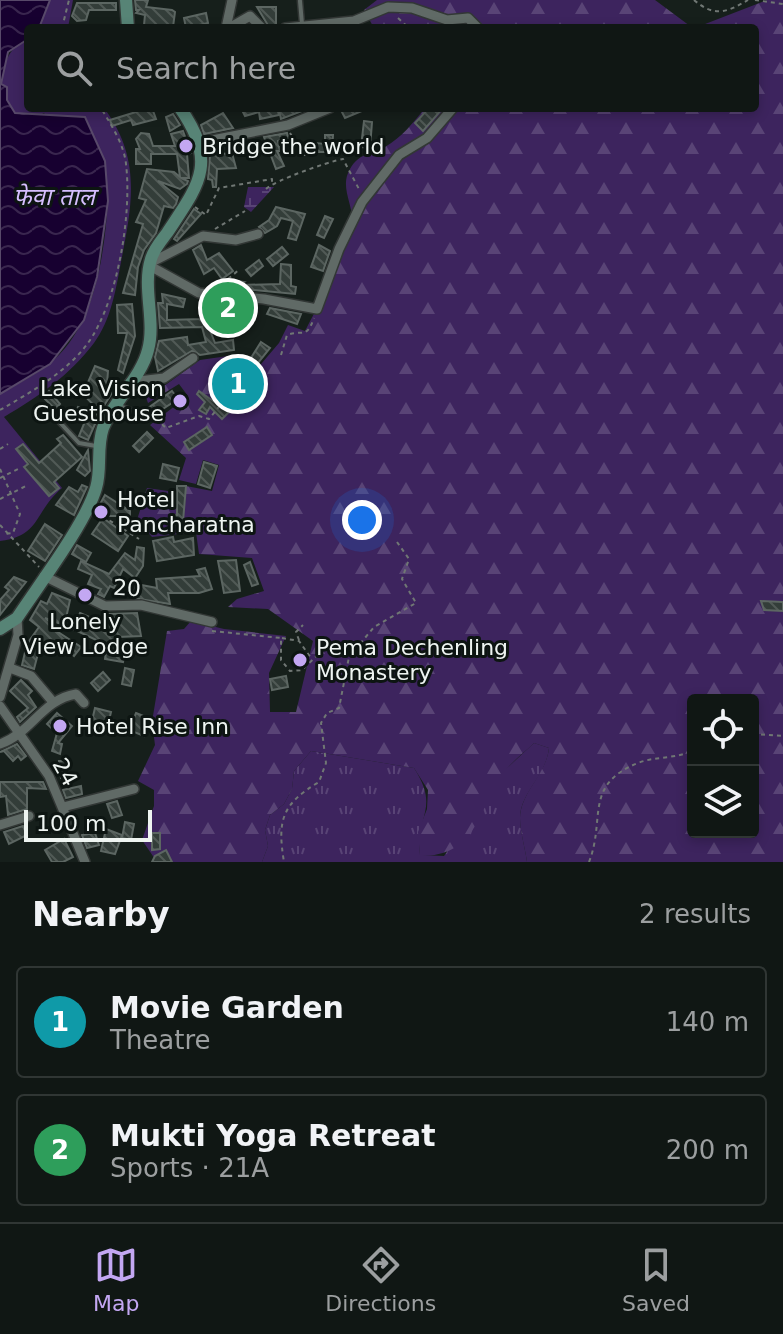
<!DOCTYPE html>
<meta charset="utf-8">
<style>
body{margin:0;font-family:"DejaVu Sans","Noto Sans Devanagari",sans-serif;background:#1e2422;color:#f1f3f6}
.controls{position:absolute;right:24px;bottom:24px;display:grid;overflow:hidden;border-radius:8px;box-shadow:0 4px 12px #0003}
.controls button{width:72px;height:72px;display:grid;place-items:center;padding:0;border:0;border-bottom:2px solid #303634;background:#101714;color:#f1f3f6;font:40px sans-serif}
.scale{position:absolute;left:24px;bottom:20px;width:128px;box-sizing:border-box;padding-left:8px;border:4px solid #eef4f1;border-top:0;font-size:22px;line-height:28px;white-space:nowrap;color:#eef4f1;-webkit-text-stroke:6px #0d1512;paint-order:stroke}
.you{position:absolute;left:362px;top:520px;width:28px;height:28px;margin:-20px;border:6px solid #fff;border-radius:50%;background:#1a73e8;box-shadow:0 0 0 12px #1a73e833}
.badge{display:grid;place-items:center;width:52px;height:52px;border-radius:50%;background:#c3a7f2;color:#fff;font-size:26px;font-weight:700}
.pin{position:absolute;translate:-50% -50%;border:4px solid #fff;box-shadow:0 2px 8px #0006}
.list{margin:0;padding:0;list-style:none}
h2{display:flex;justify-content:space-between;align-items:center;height:104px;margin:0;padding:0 32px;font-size:34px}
h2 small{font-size:26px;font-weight:400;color:#9c9fa0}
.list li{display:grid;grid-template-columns:52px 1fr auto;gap:24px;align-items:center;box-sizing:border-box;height:112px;margin:0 16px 16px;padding:0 16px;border:2px solid #303634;border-radius:8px}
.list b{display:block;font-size:30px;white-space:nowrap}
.list p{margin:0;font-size:26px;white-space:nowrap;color:#9c9fa0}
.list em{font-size:26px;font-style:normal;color:#9c9fa0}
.icon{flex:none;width:44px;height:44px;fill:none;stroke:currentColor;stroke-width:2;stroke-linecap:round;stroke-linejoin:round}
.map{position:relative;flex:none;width:783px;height:862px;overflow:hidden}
.search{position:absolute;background:#101714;box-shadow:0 4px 12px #0003;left:24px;right:24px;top:24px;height:88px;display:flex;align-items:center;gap:20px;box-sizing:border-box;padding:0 28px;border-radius:8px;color:#9c9fa0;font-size:30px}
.sheet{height:360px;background:#101714}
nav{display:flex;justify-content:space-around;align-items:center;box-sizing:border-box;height:112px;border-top:2px solid #303634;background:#101714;font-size:22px;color:#9c9fa0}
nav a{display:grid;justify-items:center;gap:4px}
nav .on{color:#c3a7f2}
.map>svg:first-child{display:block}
.grass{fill:url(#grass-tufts)}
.forest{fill:url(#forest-firs);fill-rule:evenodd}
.wetland{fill:url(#wetland-marsh)}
.park{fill:#3d245e}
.water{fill:url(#water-waves);stroke:#58496a;stroke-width:2}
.building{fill:url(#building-back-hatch);stroke:#5c6662;stroke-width:2}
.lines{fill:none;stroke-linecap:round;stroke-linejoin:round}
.service-casing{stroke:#323735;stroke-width:7}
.minor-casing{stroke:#323735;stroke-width:12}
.secondary-casing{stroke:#323735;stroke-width:15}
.path{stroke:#707774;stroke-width:2;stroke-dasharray:4 4;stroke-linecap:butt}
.service{stroke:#606a66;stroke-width:4}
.minor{stroke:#606a66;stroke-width:9}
.secondary{stroke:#578476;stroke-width:12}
.poi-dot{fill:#c3a7f2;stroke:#0d1512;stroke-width:3}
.labels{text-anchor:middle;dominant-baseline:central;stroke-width:6;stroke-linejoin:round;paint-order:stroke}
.poi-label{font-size:22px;fill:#eef4f1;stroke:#0d1512;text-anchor:start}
.street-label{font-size:22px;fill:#eef4f1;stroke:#0d1512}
.water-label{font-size:24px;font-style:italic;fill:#d5befe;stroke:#0d1512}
</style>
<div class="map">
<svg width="783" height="862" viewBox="0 0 783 862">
<defs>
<pattern id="grass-tufts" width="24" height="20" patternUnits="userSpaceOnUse" patternTransform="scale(2)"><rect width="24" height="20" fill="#3d245e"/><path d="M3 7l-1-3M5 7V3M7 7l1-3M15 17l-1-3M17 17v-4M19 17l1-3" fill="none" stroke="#594476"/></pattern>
<pattern id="forest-firs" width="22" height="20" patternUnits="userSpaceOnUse" patternTransform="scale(2)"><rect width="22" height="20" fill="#3d245e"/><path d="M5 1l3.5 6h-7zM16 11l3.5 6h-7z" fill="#594476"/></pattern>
<pattern id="wetland-marsh" width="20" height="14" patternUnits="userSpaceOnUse" patternTransform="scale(2)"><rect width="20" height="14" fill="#3d245e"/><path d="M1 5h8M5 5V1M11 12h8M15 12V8" fill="none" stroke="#594476"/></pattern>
<pattern id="water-waves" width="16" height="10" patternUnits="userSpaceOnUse" patternTransform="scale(2)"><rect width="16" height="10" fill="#170030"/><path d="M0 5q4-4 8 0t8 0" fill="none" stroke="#39264e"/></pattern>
<pattern id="building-back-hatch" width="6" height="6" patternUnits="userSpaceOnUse" patternTransform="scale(2)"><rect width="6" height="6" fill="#333d39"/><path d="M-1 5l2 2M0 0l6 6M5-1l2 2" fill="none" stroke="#515a56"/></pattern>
</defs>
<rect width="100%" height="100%" fill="#161f1b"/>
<path class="grass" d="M534,743L549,748C546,776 521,792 520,817C520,831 525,848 527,862H262L268,846L265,830L270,815L284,804L292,789L294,771L311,751L414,768C440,809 416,813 420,855L444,856L505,770Z"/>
<path class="forest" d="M655,0L690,26H700L767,0H783V862H527C525,848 520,831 520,818C521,791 546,775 549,748L534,743C524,753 511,762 503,774C477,812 477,856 420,856L418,832L427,809L428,790L414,768L311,751L294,771L292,789L284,804L270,815L265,830L268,846L262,862H157L142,840L154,806V790L138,781L155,745L152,722L167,631L184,629L191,621L224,629L286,636L269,673L270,712H296L313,641L268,609L228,607L237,599L264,591L252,558L199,554L196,532L152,537L137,520L147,488L168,491L170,505H185L186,486L212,491L219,465L203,460L196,484L179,480L186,458L150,425L188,396L179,384L148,403L145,394L164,386L200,360L228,356L250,377L279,343L288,325L305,331C322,298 342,265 351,229C357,208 338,189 350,169C359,153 370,155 385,147C401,138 414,122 425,108H755V28H374L364,10L377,0ZM693,700H753V832H693Z"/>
<path class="wetland" d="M248,187H274L251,212L244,207Z"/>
<g class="park">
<path d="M50,0H73L68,28H39Z"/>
<path d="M28,39V108H104C142,159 132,205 121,262C116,289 111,320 94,343C69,376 39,396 4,417L62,488C33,513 41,536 0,541V394C16,385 33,376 48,365C95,328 104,257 108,201L44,113L36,117L15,113L7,100V88L1,84C6,63 5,50 28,39Z"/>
</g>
<path class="water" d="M0,0H50L39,28H28V39L8,52L1,84L7,87V100L15,113L85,117L105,161L108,201L97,277L84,320L50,364L0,394Z"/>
<g class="building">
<path d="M135,0H148L146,7L172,10L175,12L173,27L144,25L145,15L136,13L139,10H136Z"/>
<path d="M77,3H116V10H89L86,20L77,21L72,16Z"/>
<path d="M257,7H276V27H269Z"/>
<path d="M206,13L208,23L186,28L184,18Z"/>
<path d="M149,108H152L156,119L133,125L131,120L112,126L110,120Z"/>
<path d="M241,108H277L279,115L260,119L259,112L245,116Z"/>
<path d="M288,108H310L281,119L279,110Z"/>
<path d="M348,108H369L345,118L342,112Z"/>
<path d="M429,108H443L423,131L415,123Z"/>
<path d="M223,113L233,128L204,134L201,125Z"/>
<path d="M173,114L180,125L170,131L166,117Z"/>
<path d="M364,121L372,122L370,148L361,147Z"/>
<path d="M183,131L191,153L187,154L189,178H181L188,181L187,184L180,189L158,181L178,197L176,204L173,208L164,206L156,233L144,250L138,267L135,295L123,293L143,224L136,222L146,200L139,198L147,169L174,172L180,177L177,154H151V164H136V149H140L136,139L141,133L149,134L153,146H175L171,134Z"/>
<path d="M287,133L288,138L278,141L280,151H277L284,166L276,169L264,137Z"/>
<path d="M325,135H333L332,152H316V143L325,144Z"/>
<path d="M232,153L236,168L217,169L216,187H213L212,180L208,179L210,155Z"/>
<path d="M276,207L305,214L296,240L288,238L293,221L281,218L277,226L265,233L259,227L269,220Z"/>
<path d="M194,209L201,214L177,241L174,239Z"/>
<path d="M325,216L333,219L324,238L317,235Z"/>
<path d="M201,245L207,260L219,253L233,271L222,279L214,268L204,274L193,250Z"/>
<path d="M319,245L330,251L323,271L311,267Z"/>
<path d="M282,247L288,254L273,266L267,259Z"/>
<path d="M259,260L263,266L251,276L246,270Z"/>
<path d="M281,264L291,265V286L296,287L295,294L232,288V280L244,282L239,285L280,284Z"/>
<path d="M162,294L185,299L183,307L167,304V320L202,319L203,313L215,343L233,340L234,350L200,355L192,351L158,371L155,357L159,341L187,337L188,345L206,342L202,327L160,328L158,303H163Z"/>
<path d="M132,304L135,336L123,373L118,370L127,333H118L117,305Z"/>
<path d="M270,308L301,314L297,324L267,314Z"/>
<path d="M261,342L270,348L249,374L238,363L245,357L249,361Z"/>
<path d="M95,366L108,371L107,384L117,385L100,412L83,394Z"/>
<path d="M49,391L60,404L55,409L43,397Z"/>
<path d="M172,391L178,399L155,414L150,411L148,408Z"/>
<path d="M199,391L223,408L230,401L235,406L222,419L210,407L206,414L199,410L205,402L197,394Z"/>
<path d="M78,407L99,415L88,440L79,436L86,419L75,415Z"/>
<path d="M207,427L212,435L189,450L184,442Z"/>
<path d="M147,432L153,438L139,452L133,446Z"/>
<path d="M63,435L82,457L54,482L59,488L49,496L24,467L28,464L16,449L23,444L39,463L61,443L57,439Z"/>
<path d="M88,450L90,471L85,476L77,470Z"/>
<path d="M204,462L217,466L210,488L198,484Z"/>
<path d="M163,464L179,468L176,481L160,478Z"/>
<path d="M82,485L87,487L74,515L56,505L69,487L78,492Z"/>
<path d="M177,486H186L182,533H177V525H172L173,515H177Z"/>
<path d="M105,495L130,511V516H104L106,513L98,508Z"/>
<path d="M103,518L128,536L118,551L92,534Z"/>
<path d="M45,524L62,535L45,561L28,551Z"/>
<path d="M173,537L174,542L193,538L194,555L157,561L153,541Z"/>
<path d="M77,545L91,553L86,562L72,554Z"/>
<path d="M137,547L144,548L143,566L135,578L123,569L114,588L110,586L104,597L98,594L101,589L88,584L92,575L78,569L81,561L109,574L125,553L135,560Z"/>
<path d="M236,560L240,591L224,593L218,561Z"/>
<path d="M250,562L258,584L252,586L244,565Z"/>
<path d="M205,568L212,589L199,593H168L170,604L133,598L136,584L157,588L156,579L200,576L197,570Z"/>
<path d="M14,577L26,582L0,615V600L9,590L5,587Z"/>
<path d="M52,593L70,600L66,618L61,624L45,618L57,628L55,630L81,647L74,656L59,643L53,651L41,642L34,669L22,665L27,644L39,627L30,620L41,601L47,604Z"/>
<path d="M761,601L783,602V611L764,610Z"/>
<path d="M80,613L110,626L108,614L137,613L141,636L118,637L116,649L125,651L123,662L105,659L107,645L73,629Z"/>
<path d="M125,668L134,670L131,686L122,684Z"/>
<path d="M103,672L110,680L98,691L91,683Z"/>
<path d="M286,676L288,687L272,690L270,679Z"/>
<path d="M21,680L32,691L28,695L36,707L20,722L17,717L28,708L10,691Z"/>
<path d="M95,708L111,712L106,733L90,729Z"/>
<path d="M57,713L72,726L58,743L62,744L60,754L52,751L57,733L47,724Z"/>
<path d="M136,713L151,719L144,736L129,730Z"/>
<path d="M17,744L26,756L21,760L18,756L13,761L4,751L0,752Z"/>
<path d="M59,761H67L69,777L61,778Z"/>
<path d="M0,782H43L46,789L27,788V809L8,815L6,796L0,797Z"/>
<path d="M81,786L82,794L66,798L63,790Z"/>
<path d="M117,801L122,815L112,818L107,804Z"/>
<path d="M125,822L134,824L131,840L122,838Z"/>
<path d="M23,826L27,835L9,844L4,832Z"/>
<path d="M106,829L122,835L115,854L101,851Z"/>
<path d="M95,833L99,845L87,848L82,835Z"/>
<path d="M152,833H160V849L152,850Z"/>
<path d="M64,839L73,857L63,862H52L45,850Z"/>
<path d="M166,850L172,862H152L155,856Z"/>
</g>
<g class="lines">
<g class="service-casing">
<g id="service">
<path d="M300,1L302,24"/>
<path d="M119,406L151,417"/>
<path d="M53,415L79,443L96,446"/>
</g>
</g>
<g class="minor-casing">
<g id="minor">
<path d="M226,28L232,0"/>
<path d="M229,28L250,16L262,28"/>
<path d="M285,28L354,21L388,7L412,8L447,20L468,18L478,28"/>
<path d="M197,143L288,125L330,108"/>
<path d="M150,263L203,236L236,240L258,234"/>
<path d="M150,266L199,293L264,299L317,309L339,249L362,202L399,155L427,138L453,108"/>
<path d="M130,382L164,378L193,358"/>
<path d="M44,576L105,606L141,605L212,622"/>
<path d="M10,668L31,676L53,702"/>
<path d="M0,697L18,635L17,618"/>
<path d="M0,706L49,776L85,862"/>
<path d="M0,744C30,734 43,699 76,694L84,703"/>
<path d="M63,807L134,789"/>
<path d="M0,825L29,816"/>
</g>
</g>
<g class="secondary-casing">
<g id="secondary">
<path d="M126,0L128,28"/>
<path d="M0,629L17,618C38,586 86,523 96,488C102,469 96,448 103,428C114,400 141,378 148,350C156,321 142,288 151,259C154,249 161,241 167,233C198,186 219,163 180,108"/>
</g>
</g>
<g class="path">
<path d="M694,0C714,17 726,13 748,0"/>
<path d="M755,0L783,4"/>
<path d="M398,18L409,28"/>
<path d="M62,28L69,0"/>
<path d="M290,133L303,155H310"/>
<path d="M266,189C276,180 327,162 343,159L360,191"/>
<path d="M195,207L206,215L219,188L272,179V182"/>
<path d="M215,229L245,211"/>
<path d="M228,287V279L240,269"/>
<path d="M281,355L287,335C303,329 306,340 314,318"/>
<path d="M0,410C31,392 67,372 88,343C118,301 132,214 126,164C124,144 111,125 101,108"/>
<path d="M156,419L166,428L199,416L209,419L231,392"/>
<path d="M0,449L8,444"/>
<path d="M0,469L20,514L13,533L4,534"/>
<path d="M0,478L20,468"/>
<path d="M0,499L28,485"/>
<path d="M96,512L139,539"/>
<path d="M0,525L39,567"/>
<path d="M212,631L281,638V660L290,671L302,670L331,642L349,657L339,708L327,713L321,723L326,763L319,782C282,804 277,820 284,862"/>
<path d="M282,638L299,641L311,658"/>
<path d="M299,640L296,632L303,625"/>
<path d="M350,656L374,627L416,603L402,579L409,559L397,542"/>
<path d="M753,734L783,736"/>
<path d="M589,862C606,819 583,785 638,763C655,756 678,759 693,750"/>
</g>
<use href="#service" class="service"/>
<use href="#minor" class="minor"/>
<use href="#secondary" class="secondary"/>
</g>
<g class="poi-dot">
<circle cx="186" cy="146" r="8"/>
<circle cx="180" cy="401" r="8"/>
<circle cx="101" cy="512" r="8"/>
<circle cx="85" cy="595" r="8"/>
<circle cx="300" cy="660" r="8"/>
<circle cx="60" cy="726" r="8"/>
</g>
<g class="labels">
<g class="poi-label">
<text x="202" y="146">Bridge the world</text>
<text x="164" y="388" text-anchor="end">Lake Vision<tspan x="164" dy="25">Guesthouse</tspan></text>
<text x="117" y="499">Hotel<tspan x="117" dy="25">Pancharatna</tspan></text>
<text x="85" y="621" text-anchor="middle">Lonely<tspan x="85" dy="25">View Lodge</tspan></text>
<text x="316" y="647">Pema Dechenling<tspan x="316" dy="25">Monastery</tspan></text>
<text x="76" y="726">Hotel Rise Inn</text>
</g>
<g class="street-label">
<text transform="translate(127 588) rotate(3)">20</text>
<text transform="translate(65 772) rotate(61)">24</text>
</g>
<g class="water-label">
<text x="54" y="197">फेवा ताल</text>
</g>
</g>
</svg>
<div class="controls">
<button><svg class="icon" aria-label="locate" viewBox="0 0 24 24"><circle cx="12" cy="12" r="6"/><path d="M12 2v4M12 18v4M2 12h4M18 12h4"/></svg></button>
<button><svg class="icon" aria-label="layers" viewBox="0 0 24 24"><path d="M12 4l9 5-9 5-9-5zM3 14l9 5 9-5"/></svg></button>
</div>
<div class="scale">100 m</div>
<div class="you"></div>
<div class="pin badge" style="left:238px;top:384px;background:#0f9aa8">1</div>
<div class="pin badge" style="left:228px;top:308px;background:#2e9e5b">2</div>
<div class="search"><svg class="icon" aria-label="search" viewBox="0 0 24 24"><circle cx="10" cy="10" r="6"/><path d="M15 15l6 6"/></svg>Search here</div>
</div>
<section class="sheet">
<h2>Nearby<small>2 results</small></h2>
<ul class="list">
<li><span class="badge" style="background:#0f9aa8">1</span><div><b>Movie Garden</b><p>Theatre</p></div><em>140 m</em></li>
<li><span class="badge" style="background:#2e9e5b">2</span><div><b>Mukti Yoga Retreat</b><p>Sports · 21A</p></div><em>200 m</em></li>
</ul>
</section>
<nav>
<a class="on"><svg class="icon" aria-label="map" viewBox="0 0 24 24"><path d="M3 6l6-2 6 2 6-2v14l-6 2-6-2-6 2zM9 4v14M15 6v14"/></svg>Map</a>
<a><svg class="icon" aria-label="directions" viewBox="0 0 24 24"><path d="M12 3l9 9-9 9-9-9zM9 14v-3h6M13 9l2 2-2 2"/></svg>Directions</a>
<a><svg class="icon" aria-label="saved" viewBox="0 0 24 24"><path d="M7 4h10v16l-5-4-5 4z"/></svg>Saved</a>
</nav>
